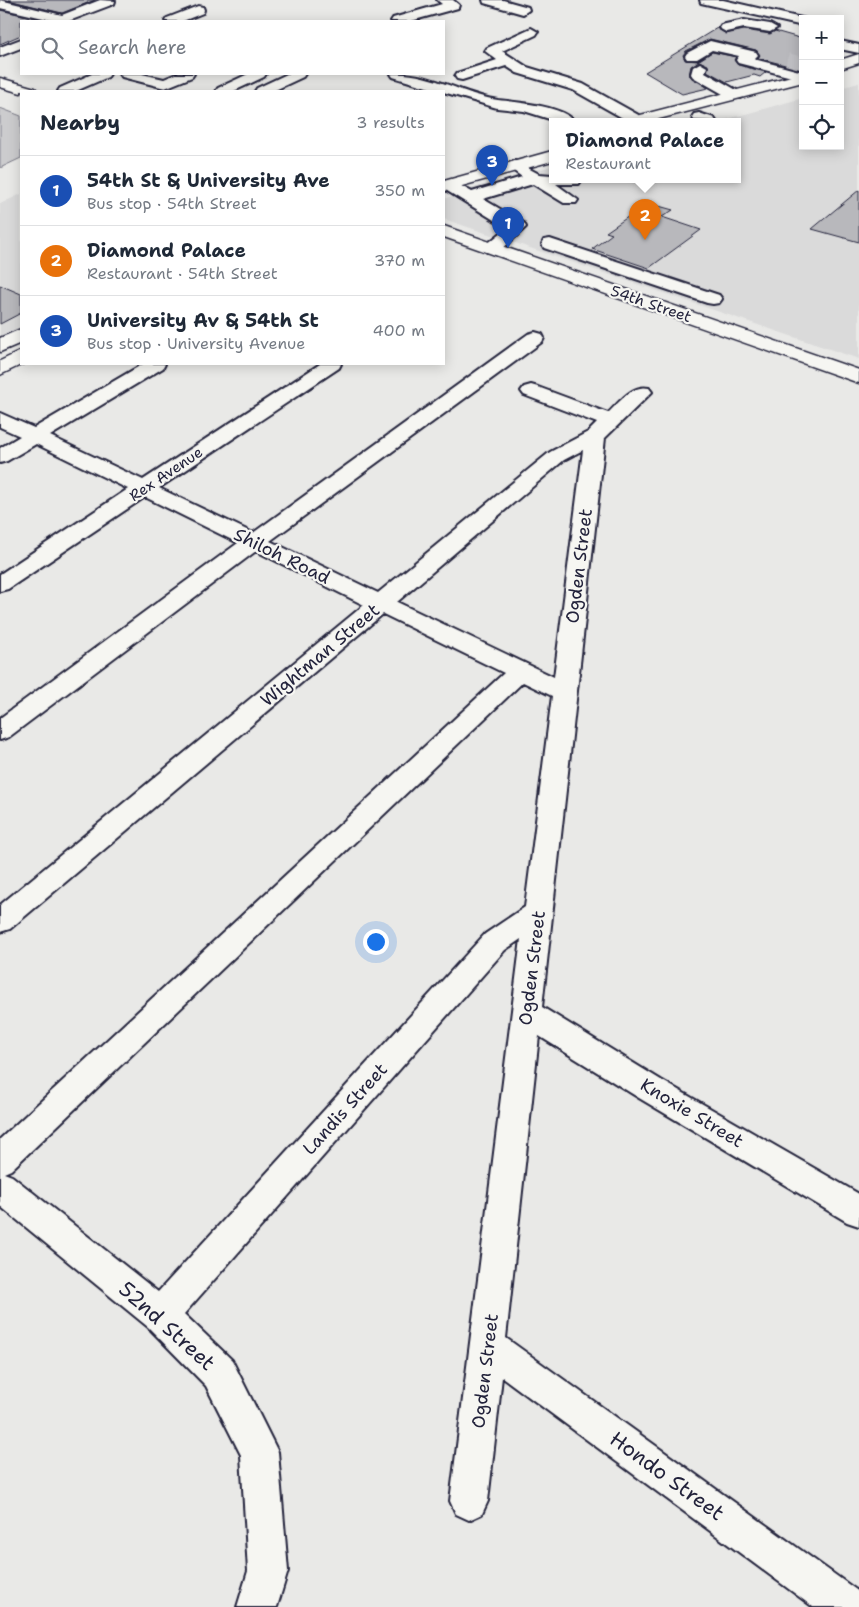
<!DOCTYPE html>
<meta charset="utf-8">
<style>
body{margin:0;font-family:"Shantell Sans",sans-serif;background:#f2f2f3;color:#1f2937}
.controls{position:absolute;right:15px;top:15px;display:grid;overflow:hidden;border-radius:0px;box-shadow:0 2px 12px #0003}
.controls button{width:45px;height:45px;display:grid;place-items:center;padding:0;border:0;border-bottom:1px solid #e0e1e3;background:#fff;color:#1f2937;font:25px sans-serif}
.you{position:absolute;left:375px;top:941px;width:18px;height:18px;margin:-12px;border:4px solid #fff;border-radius:50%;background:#1a73e8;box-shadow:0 0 0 8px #1a73e833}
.badge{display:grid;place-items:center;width:32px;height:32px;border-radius:50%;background:#d93025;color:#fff;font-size:16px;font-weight:700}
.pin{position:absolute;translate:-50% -41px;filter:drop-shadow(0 1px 2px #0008)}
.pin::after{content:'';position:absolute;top:26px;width:18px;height:15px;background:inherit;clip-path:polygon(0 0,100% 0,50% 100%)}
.popup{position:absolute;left:549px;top:118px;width:192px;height:65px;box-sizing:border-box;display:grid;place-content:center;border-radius:0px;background:#fff;filter:drop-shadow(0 1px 4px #0005);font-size:16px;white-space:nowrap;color:#747a83}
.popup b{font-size:19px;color:#1f2937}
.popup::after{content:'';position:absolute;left:50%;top:100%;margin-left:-10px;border:10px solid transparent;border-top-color:#fff}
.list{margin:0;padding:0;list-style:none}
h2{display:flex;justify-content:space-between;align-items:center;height:65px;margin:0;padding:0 20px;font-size:21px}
h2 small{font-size:16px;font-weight:400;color:#747a83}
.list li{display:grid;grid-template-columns:32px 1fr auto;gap:15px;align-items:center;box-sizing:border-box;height:70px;padding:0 20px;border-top:1px solid #e0e1e3}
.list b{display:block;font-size:19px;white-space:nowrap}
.list p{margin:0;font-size:16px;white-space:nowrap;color:#747a83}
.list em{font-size:16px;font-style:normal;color:#747a83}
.icon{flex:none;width:28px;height:28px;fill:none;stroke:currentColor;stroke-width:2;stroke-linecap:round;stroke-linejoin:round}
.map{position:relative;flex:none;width:859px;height:1607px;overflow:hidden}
.search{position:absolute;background:#fff;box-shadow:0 2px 12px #0003;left:20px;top:20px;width:425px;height:55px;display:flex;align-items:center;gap:12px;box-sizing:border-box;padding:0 18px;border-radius:0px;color:#747a83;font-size:19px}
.panel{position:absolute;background:#fff;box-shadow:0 2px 12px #0003;left:20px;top:90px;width:425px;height:275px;border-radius:0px}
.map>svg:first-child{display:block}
.built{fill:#dadada}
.green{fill:#ccccce;stroke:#777784}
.building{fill:#b8b8bc;stroke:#22223b}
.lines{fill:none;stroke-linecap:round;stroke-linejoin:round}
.minor-tunnel{stroke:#c1c1c5;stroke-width:14;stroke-dasharray:14 7;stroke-linecap:butt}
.minor-casing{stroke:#22223b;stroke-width:4}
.major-casing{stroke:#22223b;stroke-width:3}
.minor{fill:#f6f6f2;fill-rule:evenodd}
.major{fill:#f6f6f2;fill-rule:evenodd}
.labels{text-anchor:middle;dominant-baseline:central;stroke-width:4.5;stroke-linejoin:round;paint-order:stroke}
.far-street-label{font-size:15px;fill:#22223b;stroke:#f6f6f2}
.street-label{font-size:18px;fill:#22223b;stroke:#f6f6f2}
.near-street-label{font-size:21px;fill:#22223b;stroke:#f6f6f2}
</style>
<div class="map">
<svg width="859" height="1607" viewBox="0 0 859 1607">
<rect width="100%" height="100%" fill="#e9e9e7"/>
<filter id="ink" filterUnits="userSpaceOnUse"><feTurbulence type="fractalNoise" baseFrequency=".02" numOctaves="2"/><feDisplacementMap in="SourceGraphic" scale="10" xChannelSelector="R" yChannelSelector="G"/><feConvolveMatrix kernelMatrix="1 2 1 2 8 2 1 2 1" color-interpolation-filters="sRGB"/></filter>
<g filter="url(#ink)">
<g class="built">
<path d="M859,83V359L444,219V199L488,183L552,166V179H738V121H720L803,98V146H840V88Z"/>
<path d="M21,194V327L0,339V204Z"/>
</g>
<path class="green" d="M0,108L21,116V158L0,168Z"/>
<g class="building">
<path d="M8,0H95L62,13Z"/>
<path d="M0,10L49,21H21V35L0,44Z"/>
<path d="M717,28L726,34L744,30L770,34L775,31L803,39V63L789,66L758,58L760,55L756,50L710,39L686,51L683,55L685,60L698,61L712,52L736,57L734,60L738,65L766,72L760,77L754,75L727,82L707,71L708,65L699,61L691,66L689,75L708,88L682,94L645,72Z"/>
<path d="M859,190V242L812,229L830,214Z"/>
<path d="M648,203L673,210L662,217L701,230L649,268L592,249L612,234L606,232Z"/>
<path d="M0,285L21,294V313L0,324Z"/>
</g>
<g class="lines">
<path class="minor-tunnel" d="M787,60L801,64"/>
<g class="minor-casing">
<g id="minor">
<path d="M0,0L62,15L100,0L115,1L114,4L69,21H56L0,8Z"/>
<path d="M437,0H453L459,5L458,8L411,21H391L393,18L442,4Z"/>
<path d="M483,0H503L528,7L529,10L523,14L484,3Z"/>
<path d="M700,0H723L806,19H803V26L701,3Z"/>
<path d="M198,6L203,7L204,10L203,13L183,21H165L167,18Z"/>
<path d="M744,20L770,24L777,28L770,32L744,28L726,32L719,28L721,25Z"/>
<path d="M531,28L538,32L536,35L502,51L527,67L583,84L642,117L644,121H628L573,90L517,73L506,66L462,80L457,79L455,76L457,73L497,60L485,51L487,48Z"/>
<path d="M21,39V48L0,56V47Z"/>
<path d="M710,41L756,52L758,55L754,59L803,72V80L738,63L736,60L739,56L712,50L697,59H687L685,56L687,53Z"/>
<path d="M840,41L859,45V53L840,49Z"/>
<path d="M700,63L707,67L705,72L740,92L742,95L740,98H730L693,77L691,74L693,67Z"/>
<path d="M92,74H110L108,77L76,91H58L60,88Z"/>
<path d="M120,74H142L164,79L176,74H194L192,77L165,88L122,77Z"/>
<path d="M248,74H266L264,77L234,91H216L218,88Z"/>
<path d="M287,74H305L303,77L273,91H255L257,88Z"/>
<path d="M391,74C430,71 462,95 498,100C516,102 564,106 574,121H556L524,111L497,108L393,77Z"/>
<path d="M699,113L714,118L716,121L694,120L692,117L694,114Z"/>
<path d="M515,161L539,174L552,175V179H579L581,181L579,184H556L578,200L576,203H564L533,184L483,199L524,223L526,227L499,252H487L485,248L487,244L507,228L444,189V181L454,182L472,192L522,177L507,166L509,163Z"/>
<path d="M550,239L719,295L722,299L719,303L713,304L707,303L544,248L542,244L544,240Z"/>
<path d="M535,332L542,334L544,338L542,342L270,541L378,593L550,452L588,432L597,423L524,395L521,391L524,387L531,385L538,387L608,413C619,403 632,384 649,388L652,392L605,438L542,1007L661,1080L859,1194V1226L847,1222L639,1098L539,1036L506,1338L859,1592V1607H813L502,1377L488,1501L482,1514L469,1520L456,1514L450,1501L521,939L505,950L184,1314L232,1360L278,1452L288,1571L277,1607H237L248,1571L241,1455L206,1386L148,1327L0,1206V1139L504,673L383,614L10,929L0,932V905L364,605L256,551L9,737L0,740V718L238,543L145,497L8,589L0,591V574L128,489L36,444L7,461L0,463V448L20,436L0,427V413L34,428L143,364H165L163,368L50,436L143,480L320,364H341L339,368L159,488L253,533L528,334ZM583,450L554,677L397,602L564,460ZM523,682L552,696L525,907L485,934L158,1292L12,1176L4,1173L11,1170Z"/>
</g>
</g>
<g class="major-casing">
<g id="major">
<path d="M859,54V63L840,69V60Z"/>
<path d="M803,73V82L651,121H626L629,118Z"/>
<path d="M0,78L35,88L38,91H21V93L0,87Z"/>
<path d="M552,151V161L444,191V181Z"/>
<path d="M444,226L859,370V383L444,237Z"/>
<path d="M21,329V343L0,352V338Z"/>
<path d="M21,351V364H23L0,375V361Z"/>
</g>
</g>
<use href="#minor" class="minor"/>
<use href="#major" class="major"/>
</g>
</g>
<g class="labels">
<g class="far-street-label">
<text transform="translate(651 304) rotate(19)">54th Street</text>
<text transform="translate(166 474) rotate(-34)">Rex Avenue</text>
</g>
<g class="street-label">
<text transform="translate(282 556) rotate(26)">Shiloh Road</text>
<text transform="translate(579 566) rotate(-83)">Ogden Street</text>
<text transform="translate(320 655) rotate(-40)">Wightman Street</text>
<text transform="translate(532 968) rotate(-83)">Ogden Street</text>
<text transform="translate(345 1109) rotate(-48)">Landis Street</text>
<text transform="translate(692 1113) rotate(31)">Knoxie Street</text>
<text transform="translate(485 1371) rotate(-83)">Ogden Street</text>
</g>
<g class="near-street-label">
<text transform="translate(167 1326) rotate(42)">52nd Street</text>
<text transform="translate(667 1476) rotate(36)">Hondo Street</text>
</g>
</g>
</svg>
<div class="controls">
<button>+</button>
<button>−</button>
<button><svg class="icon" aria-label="locate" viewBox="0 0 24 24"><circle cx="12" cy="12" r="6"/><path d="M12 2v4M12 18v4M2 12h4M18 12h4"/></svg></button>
</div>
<div class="you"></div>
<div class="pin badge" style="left:508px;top:248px;background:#1a4fb4">1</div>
<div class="pin badge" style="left:645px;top:240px;background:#e8710a">2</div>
<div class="popup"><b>Diamond Palace</b>Restaurant</div>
<div class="pin badge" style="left:492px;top:186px;background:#1a4fb4">3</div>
<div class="search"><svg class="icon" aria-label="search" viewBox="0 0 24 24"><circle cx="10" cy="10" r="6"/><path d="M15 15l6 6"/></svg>Search here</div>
<section class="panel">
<h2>Nearby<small>3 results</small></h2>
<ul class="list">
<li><span class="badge" style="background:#1a4fb4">1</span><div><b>54th St &amp; University Ave</b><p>Bus stop · 54th Street</p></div><em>350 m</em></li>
<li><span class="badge" style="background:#e8710a">2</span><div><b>Diamond Palace</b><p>Restaurant · 54th Street</p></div><em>370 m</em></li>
<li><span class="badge" style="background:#1a4fb4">3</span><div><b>University Av &amp; 54th St</b><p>Bus stop · University Avenue</p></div><em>400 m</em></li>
</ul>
</section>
</div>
